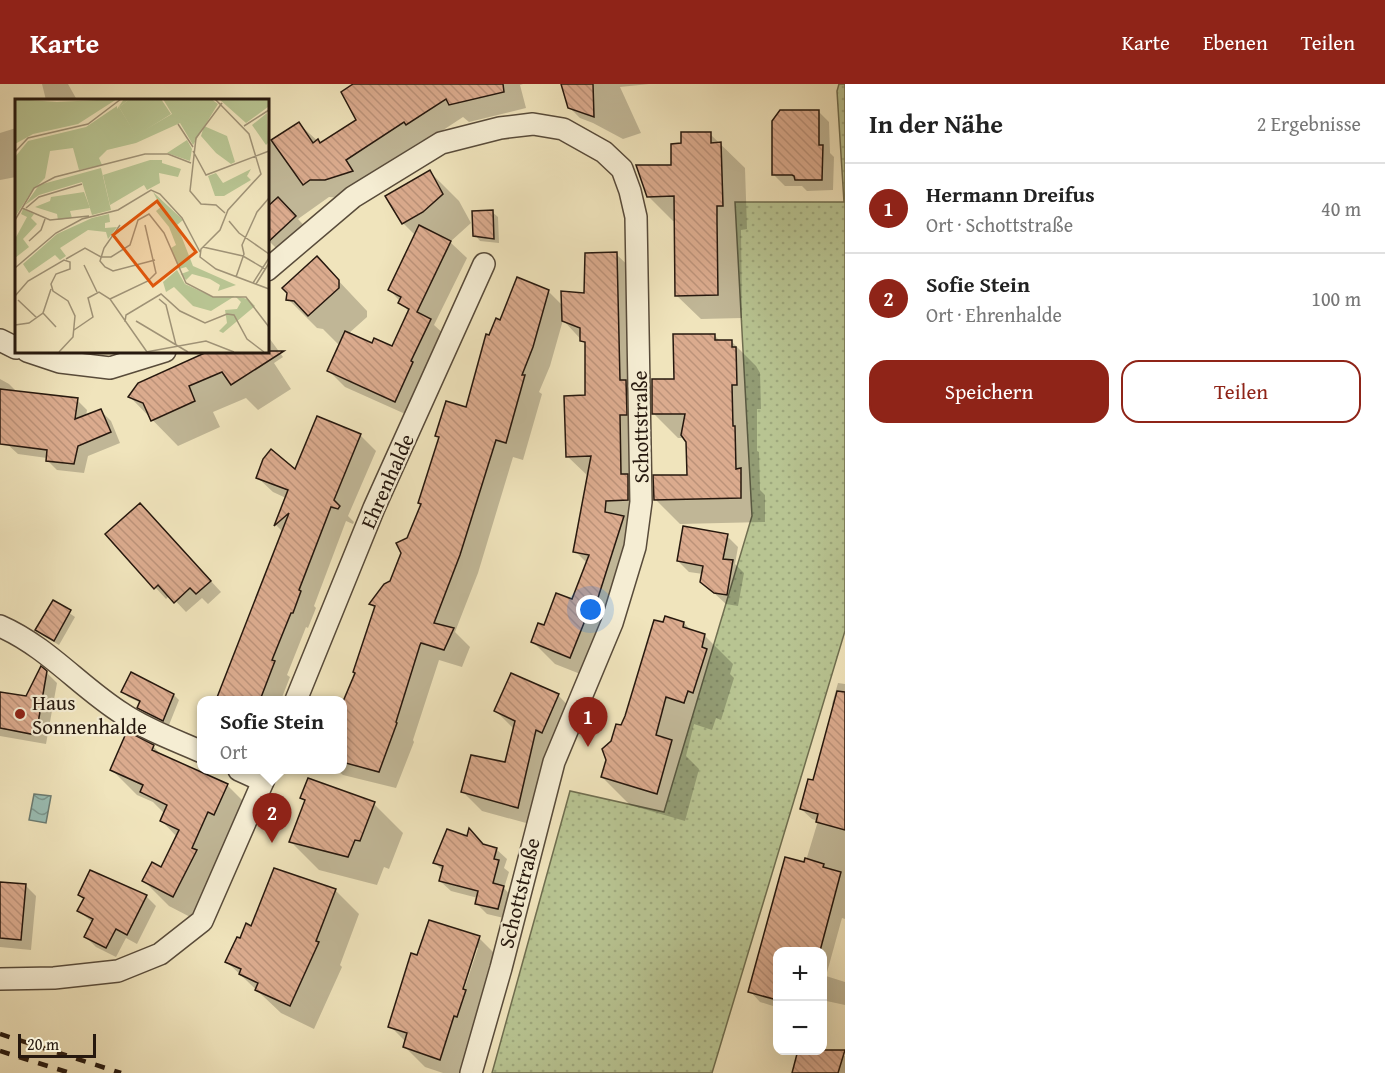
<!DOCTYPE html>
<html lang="de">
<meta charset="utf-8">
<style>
body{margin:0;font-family:"Gentium Book Plus",serif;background:#f6f6f6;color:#222}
.controls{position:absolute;right:18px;bottom:18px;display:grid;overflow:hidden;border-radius:12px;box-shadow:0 6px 24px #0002}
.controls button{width:54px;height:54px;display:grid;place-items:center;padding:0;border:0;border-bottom:2px solid #e0e0e0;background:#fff;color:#222;font:30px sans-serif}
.scale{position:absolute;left:18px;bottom:15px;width:78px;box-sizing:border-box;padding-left:6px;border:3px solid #26180e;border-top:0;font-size:16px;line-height:21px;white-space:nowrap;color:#26180e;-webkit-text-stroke:4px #f5edd3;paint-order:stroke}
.you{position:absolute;left:591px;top:526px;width:21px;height:21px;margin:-15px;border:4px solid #fff;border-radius:50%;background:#1a73e8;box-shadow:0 0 0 9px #1a73e833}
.badge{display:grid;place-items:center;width:39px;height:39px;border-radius:50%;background:#8f2418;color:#fff;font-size:20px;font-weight:700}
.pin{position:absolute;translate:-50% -50px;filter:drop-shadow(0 2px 3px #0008)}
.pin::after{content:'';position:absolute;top:32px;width:21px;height:18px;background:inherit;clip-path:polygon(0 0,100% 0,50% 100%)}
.popup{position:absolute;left:197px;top:612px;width:150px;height:78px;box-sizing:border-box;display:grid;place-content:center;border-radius:12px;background:#fff;filter:drop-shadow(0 2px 4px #0005);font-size:20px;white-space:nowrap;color:#767676}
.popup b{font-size:22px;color:#222}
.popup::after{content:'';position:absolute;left:50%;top:100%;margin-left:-12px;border:12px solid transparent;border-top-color:#fff}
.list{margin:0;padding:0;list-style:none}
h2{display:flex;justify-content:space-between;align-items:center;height:78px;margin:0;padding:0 24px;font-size:26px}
h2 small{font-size:20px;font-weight:400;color:#767676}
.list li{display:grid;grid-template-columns:39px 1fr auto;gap:18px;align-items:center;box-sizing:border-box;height:90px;padding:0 24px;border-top:2px solid #e0e0e0}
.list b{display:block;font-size:22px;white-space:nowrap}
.list p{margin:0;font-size:20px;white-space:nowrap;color:#767676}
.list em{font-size:20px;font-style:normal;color:#767676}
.actions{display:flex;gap:12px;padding:18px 24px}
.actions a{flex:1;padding:14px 0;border:2px solid #8f2418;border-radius:18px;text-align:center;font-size:21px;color:#8f2418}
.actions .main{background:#8f2418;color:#fff}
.map{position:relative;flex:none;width:845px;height:989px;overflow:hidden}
header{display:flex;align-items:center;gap:36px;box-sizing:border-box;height:84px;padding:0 30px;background:#8f2418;color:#fff}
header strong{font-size:28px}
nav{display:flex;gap:33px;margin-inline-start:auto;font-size:21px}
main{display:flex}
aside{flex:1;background:#fff}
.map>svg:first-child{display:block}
.garden{fill:url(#garden-dots);stroke:#6f6e50;stroke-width:1.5}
.water{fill:url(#water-waves);stroke:#6c7c72;stroke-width:1.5}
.shadow{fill:#0003;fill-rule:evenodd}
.building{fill:url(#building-back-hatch);stroke:#26180e;stroke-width:1.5}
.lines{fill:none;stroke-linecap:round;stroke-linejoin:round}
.minor-casing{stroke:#584b3a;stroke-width:24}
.minor{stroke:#f5edd3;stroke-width:21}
.rail{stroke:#26180e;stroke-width:4.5;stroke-dasharray:10 10;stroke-linecap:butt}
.poi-dot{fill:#8f2418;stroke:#f5edd3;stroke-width:2}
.labels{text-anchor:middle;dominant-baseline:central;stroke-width:4.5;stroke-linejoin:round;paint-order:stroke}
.street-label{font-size:21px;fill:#26180e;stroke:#f5edd3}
.poi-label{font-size:21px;fill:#26180e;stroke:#f5edd3;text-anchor:start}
.inset-road{fill:none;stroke:#9f9276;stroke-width:1.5}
.view{fill:#de560c;fill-opacity:0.15;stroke:#de560c;stroke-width:3}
.inset-edge{fill:none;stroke:#26180e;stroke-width:3}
</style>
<header>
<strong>Karte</strong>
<nav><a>Karte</a><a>Ebenen</a><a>Teilen</a></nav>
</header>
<main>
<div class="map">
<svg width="845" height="989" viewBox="0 0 845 989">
<defs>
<pattern id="garden-dots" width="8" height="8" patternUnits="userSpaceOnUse" patternTransform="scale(1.5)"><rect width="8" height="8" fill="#b8c492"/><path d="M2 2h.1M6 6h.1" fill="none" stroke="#9ea87d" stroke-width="1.8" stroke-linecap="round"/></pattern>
<pattern id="water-waves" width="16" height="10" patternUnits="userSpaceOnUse" patternTransform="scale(1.5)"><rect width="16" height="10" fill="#9abeb4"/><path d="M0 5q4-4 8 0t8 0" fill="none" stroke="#7d9991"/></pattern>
<pattern id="building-back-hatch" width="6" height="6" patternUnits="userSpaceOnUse" patternTransform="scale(1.5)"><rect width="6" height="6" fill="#dbab8e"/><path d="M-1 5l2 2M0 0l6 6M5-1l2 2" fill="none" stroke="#bc9279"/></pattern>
</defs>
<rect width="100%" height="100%" fill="#f0e4bc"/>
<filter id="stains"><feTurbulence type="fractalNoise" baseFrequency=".00333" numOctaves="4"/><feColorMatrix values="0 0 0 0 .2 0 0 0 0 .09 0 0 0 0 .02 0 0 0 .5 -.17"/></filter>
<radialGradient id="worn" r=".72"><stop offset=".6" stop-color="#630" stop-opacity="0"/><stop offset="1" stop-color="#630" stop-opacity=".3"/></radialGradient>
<path class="garden" d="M839,0H845V547L712,989H492L570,707L664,728L752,432L735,118H844L837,7Z"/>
<path class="water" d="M34,710L51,712L46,739L29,736Z"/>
<g class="shadow">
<path d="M42,0H68L77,16H46Z"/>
<path d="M356,0H523L520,1L526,24L469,38L463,33L425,58L423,56L363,94L369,105L343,114L329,113L298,135L313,151L287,175L267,155V61L299,40L321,60L359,36Z"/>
<path d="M590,0H649L620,3L641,49L623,55L593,39L580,34L569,23Z"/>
<path d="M818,27L829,38L830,69L834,73L833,106L807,107L802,102H785L774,91Z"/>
<path d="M16,44V93L0,96V49Z"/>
<path d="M710,50L745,84L747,145L741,146L742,234L701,235L676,211V137H673L648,112L673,82L683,61Z"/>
<path d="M430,88L459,117L471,139L450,158L467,174L434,241L447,253L412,333L345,303L329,287L343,255L338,260L323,245L317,244L288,215L317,174L367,227V233L348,250L373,261L392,264L409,228L390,206L416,152L403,139Z"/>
<path d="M492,128L498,133L499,159L480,157L475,151Z"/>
<path d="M616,170L639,192L650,438L629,439L646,456L593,595L555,580L533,558L544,543L572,517L587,479L575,467L589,393L567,372L587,313V262L563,236L550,282L539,308L542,310L523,376L513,373L478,489L455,548L470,563L462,583L439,576L413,656L414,658L396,704L343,691L337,686H342V627L356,589L375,525L371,520L392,498L422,421L440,355L437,351L467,325L490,253L501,238L548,207L563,222L585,210Z"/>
<path d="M267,251L283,273L274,279L291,305L258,326L246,314L213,328L220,343L178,362L130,313L210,267H267Z"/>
<path d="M714,251L720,257H731L756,282L760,289L761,325H757V367L759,368L760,406L765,411V438L680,440L655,415L689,393L688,358L685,354H678L654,330L676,297Z"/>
<path d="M0,295L9,300L17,308L77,316L87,326L86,332L101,327L111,337L120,359L88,372L84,389L57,386L47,376V374L18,370L7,360L0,332Z"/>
<path d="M360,351L376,367L348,432L354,438L353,440L346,437L314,522L316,524L308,544L306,543L287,591L290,593L281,616H218L283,448L276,441L286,414L273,408L257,393L295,387Z"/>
<path d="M150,431L221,508L208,520L202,514L186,528L170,511L166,515L107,450Z"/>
<path d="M727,452L738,463L735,480L744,489L738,522L726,520L702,498L703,490L689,488L678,477Z"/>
<path d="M53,518L75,533L59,561L42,551L37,546Z"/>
<path d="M684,539L693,548L705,552L733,580L730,590L734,594L721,636L716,634L712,646L694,640L686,672L699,685L685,737L630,721L602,693L612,658L622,643L664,540Z"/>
<path d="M46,588L57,599L46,660L0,652V611L27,614Z"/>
<path d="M838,599L845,600V835L842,834L826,892L845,898V921L822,916V868H778V927L773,922L760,918L750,907L805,780L818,737L812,735L801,725L814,698L835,623L832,620Z"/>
<path d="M123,607L174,611L179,616L169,641L144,629L139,623L141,619L128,613Z"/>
<path d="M558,611L577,631L537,742L482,727L463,708L506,680L514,645L496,627Z"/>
<path d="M153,662L163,673L227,701L252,726L198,837L169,822L144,797L162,785L177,753L162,737L165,730L153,718L137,711L112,686Z"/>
<path d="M302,714L374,720L403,749L389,785L384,783L377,801L319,786L290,757L306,718Z"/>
<path d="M483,761L496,765L507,775L504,784L509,788L504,804L513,814L508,835L487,830L476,819L478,814L451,807L440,797L443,787L434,778Z"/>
<path d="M91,788L146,812L156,822L137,860L126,854L116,873L96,863L86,853L93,839L79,827L85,816L79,811Z"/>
<path d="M0,799L26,802L36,812L31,866L0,863Z"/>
<path d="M335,806L359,830L340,881L342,883L314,945L281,929L227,878L252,844Z"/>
<path d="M479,854L499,874L462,989H443L425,983L405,963L406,958L390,942ZM475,864H478L462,912H459Z"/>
<path d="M822,965L845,972V989H793L822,966Z"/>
</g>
<g class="building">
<path d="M353,0H503L504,8L449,21L446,15L406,41L404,38L346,76L353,87L325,96H310L303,101L271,56L299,38L313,59L318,55L320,59L356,36L341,8Z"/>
<path d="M561,0H593L594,33L568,24Z"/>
<path d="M780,26H819V61H823L822,96H795L794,92L792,91H772V37Z"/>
<path d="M681,48H711V59L721,58L723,122H717V137L718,211L675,212L674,112L647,113L636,81H671V60L681,59Z"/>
<path d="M430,86L443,110L423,128L402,140L385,112Z"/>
<path d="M278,113L296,132L267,159V123Z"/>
<path d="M493,126L494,155L473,152L472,127Z"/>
<path d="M419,141L451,157L417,228L431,235L411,277L413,278L395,318L327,287L345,247L372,259L374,254L392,262L409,225L398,219L401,213L388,206Z"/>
<path d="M617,168L620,296H626L627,331H620L621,390H628V416L606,417L605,428L624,432L596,520L592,519L570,574L531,558L538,539L544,541L556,509L572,515L589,471L573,468L591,372L566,373L564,312L585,311V258L580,257V244L562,237L561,207L584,209L585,169Z"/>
<path d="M317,172L339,196V204L308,232L294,217L286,216L287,209L282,204Z"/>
<path d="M517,193L549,206L533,263L522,291H525L506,359L496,356L460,471L434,539L454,544L444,566L421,559L420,561L396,638L397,639L379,688L342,678V620L355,589L353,588L375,522L369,520L384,500L390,497L401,469L396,459L407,454L421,420L418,419L439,353L435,352L446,317L466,323L486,250L489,251L496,234L500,236Z"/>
<path d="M673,250H715V256H732V263H736L737,301H732L733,342H735L736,385L741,384V414L654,416L653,391H687L686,358L681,351L685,330H652V295H674Z"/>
<path d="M209,267H284L231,301L222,288L189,302L195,317L151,337L143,319L128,313L138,299Z"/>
<path d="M0,305L78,314L75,335L101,325L111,348L78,362L74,380L46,377L47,366L0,360Z"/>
<path d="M317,332L361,350L334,416L340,422L338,425L331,423L299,506L301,507L293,529H291L272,576L275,577L260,616H216L289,429L274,442L288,406L256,394L263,375L271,365L295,385Z"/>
<path d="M140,419L211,497L196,510L190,504L174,519L158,501L154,505L105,450Z"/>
<path d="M683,442L728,450L723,475L733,476L727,511L714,509L700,498L703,482L677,477Z"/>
<path d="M53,516L71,526L54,557L35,546Z"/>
<path d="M665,532L684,538L683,543L705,550L702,563L707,565L693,609L688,607L684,619L666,613L656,651L672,656L657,710L601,693L606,676L602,665L611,657L616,640L621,641L625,632L654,536L663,538Z"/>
<path d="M41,582L47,587L36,651L0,644V608L26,612Z"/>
<path d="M131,588L174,610L163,637L137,624L140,617L121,608Z"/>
<path d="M511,589L559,610L542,649L536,646L518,724L461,708L471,671L505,678L515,637L494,627Z"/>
<path d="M837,607L845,608V746L816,738L818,730L800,725L808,695L813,696Z"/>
<path d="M127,647L154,661L152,666L228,700L214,731L208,728L192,764L197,766L173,813L142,797L152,778L161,783L179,746L160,737L167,721L140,708L143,701L110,686Z"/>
<path d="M308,694L375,718L360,757L355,756L348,773L289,758L305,716L300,714Z"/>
<path d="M469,744L483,760L497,764L494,775L499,776L493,799L504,802L498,825L475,820L478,807L439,797L443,782L433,779L447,745L467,752Z"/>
<path d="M785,773L804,778L805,774L824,780L823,783L841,788L820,867H777V916L748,908Z"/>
<path d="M274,784L336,805L316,857L319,858L290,922L255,906L258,899L239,890L241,885L225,878L237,853L240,854L246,839L251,842Z"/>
<path d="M90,786L147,811L127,851L116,845L106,864L84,853L93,835L77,827L84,814L78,811Z"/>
<path d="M0,798L26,800L21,856L0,854Z"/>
<path d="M429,836L480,852L463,905L466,906L457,933L454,932L440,976L403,963L407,949L388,943L411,869L417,871Z"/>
<path d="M798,966H845L838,989H792Z"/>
</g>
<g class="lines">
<g class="minor-casing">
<g id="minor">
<path d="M267,186L353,113L441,59L500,44L533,40L563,45L604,68L622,85L630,107L636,133L641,418L635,463L612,539L554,678L501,884L471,989"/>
<path d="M0,256L16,264"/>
<path d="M27,267L60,278L110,284L165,267"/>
<path d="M0,542C48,563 80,603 123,630C147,646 175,656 202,668"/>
<path d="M296,616L374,424L484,180"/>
<path d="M239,686L263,697"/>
<path d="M0,895L54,894L118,887L160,870L202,837L268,686"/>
</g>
</g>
<use href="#minor" class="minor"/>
<g class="rail">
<path d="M0,950L121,989"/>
<path d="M0,967L70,989"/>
</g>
</g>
<circle class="poi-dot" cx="20" cy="630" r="6"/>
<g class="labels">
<g class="street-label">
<text transform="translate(640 343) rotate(-91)">Schottstraße</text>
<text transform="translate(387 397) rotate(-66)">Ehrenhalde</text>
<text transform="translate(519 809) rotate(-76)">Schottstraße</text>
</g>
<g class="poi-label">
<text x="32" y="618">Haus<tspan x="32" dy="24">Sonnenhalde</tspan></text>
</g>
</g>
<g transform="translate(15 15)">
<rect width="254" height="254" fill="#f0e4bc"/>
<path d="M109,0H115L104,8L121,36L157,15L148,0H196L203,5L178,46L165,24L121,44L92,51L84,59L87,66L64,71L58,49L35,52L30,79L16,93L0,118V58L13,42L71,28L102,7V10Z" fill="#b8c492"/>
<path d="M0,0L42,3L102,0L63,25L18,35L0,45ZM189,27L212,37L220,63L216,65L201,54L186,37ZM172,41L177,50L175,62L152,54ZM86,69L96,111L77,116L67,83L24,96L10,106L24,86ZM220,197L233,200L240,207L208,234L204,232L212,224L210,211L222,210L226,203Z" fill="#b8c492"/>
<path d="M115,0H146L156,15L121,37L104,8ZM135,61H147V64L166,70L163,78L144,74L145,84L132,91L129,86L95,106L88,76ZM236,70L232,77L236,81L209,97H200L193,77L201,74L208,84ZM69,93L75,109L55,112L57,119L43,121L42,115L20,108L35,102L36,98ZM138,93L168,121L162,126L178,167L221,186L203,192L205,186L195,180L177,175L171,181L166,175L174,172L171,168L164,170L156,149L161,146L154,128L141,112L146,108ZM8,110L19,115L16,119L22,125L8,140L14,148L0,159V140L12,118L6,115ZM94,115L95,123L90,124V129L102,128L93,140L91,133L73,131L45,149L51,157L45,161L40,156L14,174L8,165L42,135L77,119ZM162,171L170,185L198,198L220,197L196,212L178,207L159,188L151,193L148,183Z" fill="#b8c492"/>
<path d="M204,0H253V8L231,24ZM252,14L253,44L251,46L237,26Z" fill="#b8c492"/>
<path class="inset-road" d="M200,0L234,35L246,75L213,111L205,131L186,150L185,158L201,170L254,190M207,4L181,39L175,92L186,105L201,106L210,114M163,25L178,48M229,27L254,11M178,52L191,76L254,52M0,53L13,39L73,25L106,0M7,109L35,121L74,117M11,109L24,98L67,85M0,121L19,89L40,78L130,55H153L176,64M214,122L224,134L254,155M105,126L89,149L85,162L90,168L98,172L140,161M254,129V151M14,142L26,131L30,120M188,148L228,157L250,170M51,160L70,149L86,158H96L115,146L123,121L134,115L149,134L171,184L198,198H231L254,228M69,166L82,193M0,169L41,134L67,120L103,111L136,91L145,95L167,119L185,153M221,178L229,155L227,146L242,113L254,99M238,184L254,159M241,185L254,164M0,197L13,182L49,161L55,163V170L41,175L36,185L38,192L53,202L60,217L58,238L44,253M95,200L133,182L141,174L130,126M144,200L151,206L161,246M3,201L22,219M28,214L41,228M121,222L173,253M110,223L111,216L146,195L165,212L190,224L212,215L219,216L232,240L249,253M0,226L14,224L28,214L36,190M59,231L78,218L73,199L84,193L95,200L132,253M131,253L191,242L219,253"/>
<path class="view" d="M142,102L181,153L138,187L98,136Z"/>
<rect width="254" height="254" class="inset-edge"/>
</g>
<rect width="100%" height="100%" filter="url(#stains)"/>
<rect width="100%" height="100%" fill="url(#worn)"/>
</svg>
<div class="controls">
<button>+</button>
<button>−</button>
</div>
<div class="scale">20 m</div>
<div class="you"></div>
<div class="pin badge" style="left:588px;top:663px">1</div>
<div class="pin badge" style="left:272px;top:759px">2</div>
<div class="popup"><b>Sofie Stein</b>Ort</div>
</div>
<aside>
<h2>In der Nähe<small>2 Ergebnisse</small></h2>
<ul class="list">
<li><span class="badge">1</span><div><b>Hermann Dreifus</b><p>Ort · Schottstraße</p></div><em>40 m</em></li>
<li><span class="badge">2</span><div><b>Sofie Stein</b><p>Ort · Ehrenhalde</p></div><em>100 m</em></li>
</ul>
<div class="actions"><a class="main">Speichern</a><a>Teilen</a></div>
</aside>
</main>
